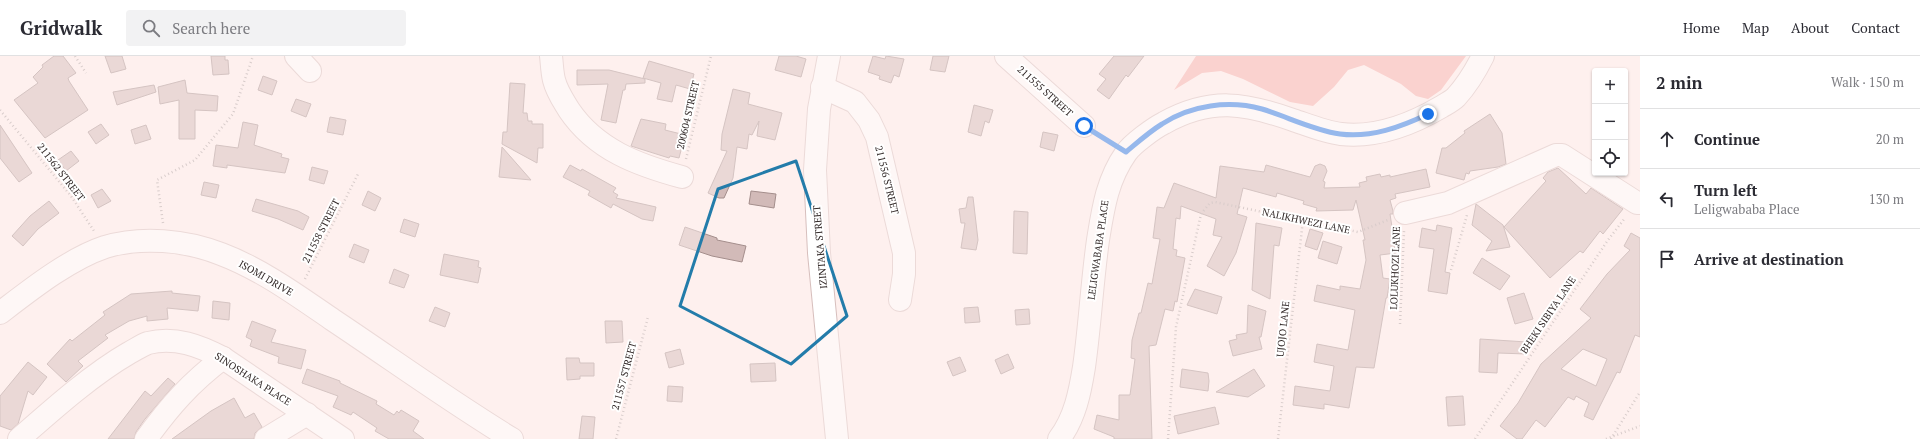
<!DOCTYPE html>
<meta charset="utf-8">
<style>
body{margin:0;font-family:"PT Serif",serif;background:#f2f2f3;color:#2b2b33}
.controls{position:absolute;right:12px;top:12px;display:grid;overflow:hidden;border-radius:4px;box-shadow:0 1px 3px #0004}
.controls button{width:36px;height:36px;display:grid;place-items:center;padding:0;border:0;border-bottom:1px solid #e1e1e2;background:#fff;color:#2b2b33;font:20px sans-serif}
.stop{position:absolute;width:12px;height:12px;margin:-9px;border:3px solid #1a73e8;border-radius:50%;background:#fff}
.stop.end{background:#1a73e8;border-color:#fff;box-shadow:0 1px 4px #0008}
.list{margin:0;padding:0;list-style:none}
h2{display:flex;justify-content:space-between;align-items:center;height:52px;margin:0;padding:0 16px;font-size:17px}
h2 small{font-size:13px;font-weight:400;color:#7c7c81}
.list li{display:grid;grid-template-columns:26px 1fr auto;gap:12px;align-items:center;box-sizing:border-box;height:60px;padding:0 16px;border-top:1px solid #e1e1e2}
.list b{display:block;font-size:15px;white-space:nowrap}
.list p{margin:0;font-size:13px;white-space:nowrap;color:#7c7c81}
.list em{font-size:13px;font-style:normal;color:#7c7c81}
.icon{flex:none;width:22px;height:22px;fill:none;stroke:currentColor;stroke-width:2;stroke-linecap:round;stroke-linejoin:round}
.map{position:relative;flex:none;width:1640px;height:383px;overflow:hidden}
header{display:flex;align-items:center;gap:24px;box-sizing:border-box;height:56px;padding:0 20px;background:#fff;border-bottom:1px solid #e1e1e2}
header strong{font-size:19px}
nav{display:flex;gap:22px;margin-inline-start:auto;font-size:14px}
.search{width:280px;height:36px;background:#f2f2f3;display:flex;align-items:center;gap:10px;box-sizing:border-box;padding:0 14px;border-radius:4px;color:#7c7c81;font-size:15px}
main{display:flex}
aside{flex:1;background:#fff}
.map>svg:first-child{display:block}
.forest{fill:#f6ada8}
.building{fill:#d2bab8;stroke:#a48e8c;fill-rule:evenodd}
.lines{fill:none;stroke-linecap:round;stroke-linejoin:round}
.minor-casing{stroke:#d7bfbd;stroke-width:24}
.path{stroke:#aca09f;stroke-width:2.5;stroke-dasharray:1 3;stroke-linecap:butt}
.minor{stroke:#fff;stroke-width:22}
.route{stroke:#1a73e8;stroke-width:5}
.marked{fill:none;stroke:#237caa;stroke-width:3;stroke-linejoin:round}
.labels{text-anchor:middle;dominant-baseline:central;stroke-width:4;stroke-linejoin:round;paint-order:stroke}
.street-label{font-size:10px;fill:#322928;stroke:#fff}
</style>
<header>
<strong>Gridwalk</strong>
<div class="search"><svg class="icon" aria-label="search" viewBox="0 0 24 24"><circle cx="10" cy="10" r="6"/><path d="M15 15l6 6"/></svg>Search here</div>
<nav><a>Home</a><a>Map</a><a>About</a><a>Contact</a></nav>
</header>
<main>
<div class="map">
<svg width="1640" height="383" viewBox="0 0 1640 383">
<rect width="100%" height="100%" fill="#fef0ee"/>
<path class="forest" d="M1196,0H1466L1441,34L1428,43L1416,40L1401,28L1364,9L1348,14L1334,31L1313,50L1290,46L1243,23L1221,15L1202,17L1174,34Z"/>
<g class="building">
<path d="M54,0H63L76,17L68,22L69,25L88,54L45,82L14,44L38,27L33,21L43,11L42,9Z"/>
<path d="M105,0H122L126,13L111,17Z"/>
<path d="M211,0H225V4H228L229,18L213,19Z"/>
<path d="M779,0H796L806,3L801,21L775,14Z"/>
<path d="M873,0L885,3L886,0L904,3L899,21L894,19L891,27L879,23L880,20L868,16Z"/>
<path d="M933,0H949L945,16L930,14Z"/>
<path d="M1114,0H1144L1128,21L1126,19L1109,43L1097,34L1106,23L1099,18Z"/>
<path d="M649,5L694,18L690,33L676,29L672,46L657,43L661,27L643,22Z"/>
<path d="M577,14H609L645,23V27L626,28L625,34H623L616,67L601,64L608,28L577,29Z"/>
<path d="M263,20L277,25L272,39L258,34Z"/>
<path d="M185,24L187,37L218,40L217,55L195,54V83H179V44L160,48L158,31Z"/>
<path d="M510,27L525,28L523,57H527L528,65H532V68H543V92H538L537,107L502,88L503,76H507Z"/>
<path d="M154,29L156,36L117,49L113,36Z"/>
<path d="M733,33L750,37L748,48L782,57L775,84L757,80L759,65L752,79L749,78L747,93L737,91L733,122L724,142H719L708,137L727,95L721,94L722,78Z"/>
<path d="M296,43L311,48L306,61L291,55Z"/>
<path d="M974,49L993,54L989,67L985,65L981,80L968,76Z"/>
<path d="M1490,58L1502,77L1506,108L1498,111L1470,115L1469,118L1466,117L1464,124L1436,117L1442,92H1446L1465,77L1464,75Z"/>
<path d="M330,61L346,64L343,79L327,76Z"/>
<path d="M641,63L666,68L665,74L685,79L679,102L670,100L669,102L631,90Z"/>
<path d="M243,66L258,69L254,89L282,98L281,101L289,103L285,117L227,109V112L213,110L216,89L238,92Z"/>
<path d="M101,68L109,79L96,88L88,76Z"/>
<path d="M0,69L32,117L19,126L0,102Z"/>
<path d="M146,69L151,83L135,88L131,74Z"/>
<path d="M1043,76L1058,79L1054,95L1040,91Z"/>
<path d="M502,91L531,124L499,121Z"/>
<path d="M71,95L79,105L66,115L58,104Z"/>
<path d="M1320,108L1325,110L1327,115L1323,125L1325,126L1324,132L1360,131L1359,127L1367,125L1366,121L1380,118L1381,121L1390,119V121L1426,113L1430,131L1395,138L1396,142L1390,144L1393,155V158H1390L1396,197L1380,199L1383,222L1390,223L1387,242H1386L1374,312L1356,311L1349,352L1324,348V353L1293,349L1295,330L1330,335L1334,310L1314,306L1317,288L1348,294L1355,254L1314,245L1317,229L1340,234V230L1360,233L1366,204L1363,184H1365L1356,144L1353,154L1316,155L1317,152L1303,148L1304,145L1277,137L1276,141L1243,132L1237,158L1247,161L1236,197L1224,220L1207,210L1222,181L1213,179L1216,163L1181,150L1180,163L1176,162L1173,193L1177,194L1176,200L1185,202L1177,246L1175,245L1173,255L1165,253L1156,289L1149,290L1152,383H1114V381L1094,373L1097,359L1119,364V339H1130L1135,303L1131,302L1132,284L1139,257H1141L1148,227L1152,228L1160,183L1153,182L1157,151L1164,152L1174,127L1216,142L1220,110L1264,116L1266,109L1310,121L1315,110Z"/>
<path d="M570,109L581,115L582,113L616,132L613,136L618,139L616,142L656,151L653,165L642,163L613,148L611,152L588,139L590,135L563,121Z"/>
<path d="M312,111L328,115L324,128L309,124Z"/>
<path d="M1558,112L1586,138L1591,132L1623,153L1603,178L1600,175L1583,197L1580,195L1550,222L1504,171L1546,125L1543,122L1548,116Z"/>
<path d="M204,126L219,129L216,142L201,139Z"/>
<path d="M102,133L111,145L98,152L91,139Z"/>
<path d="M368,135L381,142L375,155L362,149Z"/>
<path d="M751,135L776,138L774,152L749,148Z"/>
<path d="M968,141H973L978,184L976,194L961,192L965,167H961L959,153L966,152Z"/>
<path d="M256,143L298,155L309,161L303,174L278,163L252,155Z"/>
<path d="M49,145L59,157L38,173L23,190L12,180L30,160Z"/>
<path d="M1476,148L1503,169L1510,191L1486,195L1492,185L1472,169Z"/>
<path d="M1014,155L1028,156L1027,198L1013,197Z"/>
<path d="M404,163L419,168L415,181L400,176Z"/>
<path d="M1256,167L1282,172L1279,190L1274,189L1270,243L1252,234Z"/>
<path d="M1437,169L1452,172L1445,216L1450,217L1447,238L1428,235L1434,193L1419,191L1422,172L1436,175Z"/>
<path d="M685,171L717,182V184L746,190L742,206L712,200L679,189Z"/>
<path d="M1310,173L1323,177L1317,194L1305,190Z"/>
<path d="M1631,177L1640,182V281L1635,279L1620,317L1617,316L1593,364L1584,360L1589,347L1576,340L1574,344L1568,341L1545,371L1536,364L1522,383H1517L1500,370L1518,347L1541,308L1591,262L1580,253L1607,218L1630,194L1624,190ZM1583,293L1607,303L1596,330L1561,313Z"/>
<path d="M1323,185L1342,191L1337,208L1318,202Z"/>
<path d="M354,188L369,194L364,207L349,201Z"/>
<path d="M444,198L479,205L478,211L481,212L478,227L440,219Z"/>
<path d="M1482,202L1510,220L1500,234L1473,217Z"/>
<path d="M394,213L409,219L404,232L389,227Z"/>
<path d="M1195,233L1222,241L1217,258L1187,249Z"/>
<path d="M172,235V237L200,240L198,255L167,252L168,263L147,265V260L129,265L105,279L108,282L78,305L83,310L66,326L47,308L70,283L72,285L105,259L103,256L131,238Z"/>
<path d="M1524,237L1533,263L1515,268L1507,242Z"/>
<path d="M213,245L230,247L229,264L212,262Z"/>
<path d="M1248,249L1266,255L1261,281H1259L1262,293L1233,300L1229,285L1237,283L1236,279L1247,277Z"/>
<path d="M435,251L450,257L445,271L429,265Z"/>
<path d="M978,251L980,266L965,267L964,252Z"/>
<path d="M1029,253L1030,268L1016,269L1015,254Z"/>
<path d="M252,265L276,274L271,286L306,294L301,313L278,307L279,301L250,290L252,284L246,281Z"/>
<path d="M605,265H622L623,286L606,287Z"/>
<path d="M1480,283L1527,286L1526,298L1498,297L1497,317L1479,316Z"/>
<path d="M680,293L684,308L669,312L665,297Z"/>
<path d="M1008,298L1014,312L1001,318L995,304Z"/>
<path d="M960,301L966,315L953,320L947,306Z"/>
<path d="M566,302H579L580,307H594V320H580V323L567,324Z"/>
<path d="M28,306L47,321L33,339L28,335L18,368L11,374L0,370V340Z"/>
<path d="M775,307L776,325L751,326L750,308Z"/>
<path d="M307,313L340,325V327L377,345L376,348L394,359L397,355L399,357L401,354L419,365L413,375L424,383H389L375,375L377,372L353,356L351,359L333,351L338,340L302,327Z"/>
<path d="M1182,313L1208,317L1209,325L1208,335L1180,331Z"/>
<path d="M1254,313L1265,330L1248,341L1216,336Z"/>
<path d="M168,322L175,328L145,363L136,376L134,383H108L145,335L151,340Z"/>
<path d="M668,330L683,331L682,346L667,345Z"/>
<path d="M1463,340L1465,369L1448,370L1446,341Z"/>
<path d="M234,342L245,362L254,357L262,371L255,377L254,383H172L211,355Z"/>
<path d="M1215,351L1219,368L1178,378L1174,360Z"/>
<path d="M582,360L595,361L593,383H579Z"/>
</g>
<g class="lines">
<g class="minor-casing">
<g id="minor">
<path d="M296,0L310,15"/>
<path d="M551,0C552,8 552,16 554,24C557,36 563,44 569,54C596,94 638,109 682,121"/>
<path d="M829,0L819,53L815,114L819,197L837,383"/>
<path d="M1006,0L1084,70"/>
<path d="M822,31L855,46L869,64L877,81L904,197V218L900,244"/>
<path d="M1405,157L1448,147L1556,99H1562L1637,147H1640"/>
<path d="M0,257C30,234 69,203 105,191C141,180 186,184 221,198C261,213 298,240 333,264C393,304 451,346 512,383"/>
<path d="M19,383C52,354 91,319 129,297C135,294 142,289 148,287C175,280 200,290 223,302L343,383"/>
<path d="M146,383C170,350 190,327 223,302"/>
<path d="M266,383L307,358"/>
<path d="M1059,383C1075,362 1080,336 1084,311C1090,269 1092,226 1098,184C1103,153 1107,124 1126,97C1132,88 1154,72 1164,67C1211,41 1245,47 1293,64C1308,69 1325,76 1341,78C1376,82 1412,68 1441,51C1446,48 1452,45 1456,41C1467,29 1476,14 1483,0"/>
</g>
</g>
<g class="path">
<path d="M75,0L86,17"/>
<path d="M0,54L71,140L94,175"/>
<path d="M1100,80L1111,86"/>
<path d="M686,103L711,0"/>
<path d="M163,167L157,124L195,104L233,58L253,0"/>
<path d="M1451,214L1467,159"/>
<path d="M305,223L358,118"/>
<path d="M1400,268L1404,175"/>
<path d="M616,383L648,261"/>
<path d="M1168,383L1176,271L1201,158L1210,147L1215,146L1358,176L1388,164"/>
<path d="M1278,383L1303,164"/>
<path d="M1475,383L1608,184L1625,162"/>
<path d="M1606,383L1640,370"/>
<path d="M1611,383L1640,336"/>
</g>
<use href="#minor" class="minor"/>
</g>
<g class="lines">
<path class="route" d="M1084,70L1126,96C1138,86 1149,76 1162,68C1191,49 1229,44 1262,53C1288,61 1313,74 1340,78C1371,82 1401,71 1428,58"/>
</g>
<path d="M0 0H1640V383H0ZM796,105L847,260L791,308L680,250L718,133Z" fill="#fef0ee" fill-opacity=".55" fill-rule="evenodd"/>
<path class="marked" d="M796,105L847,260L791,308L680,250L718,133Z"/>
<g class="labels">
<g class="street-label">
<text transform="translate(1045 35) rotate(42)">211555 STREET</text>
<text transform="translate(688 59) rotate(-77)">200604 STREET</text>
<text transform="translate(61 116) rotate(52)">211562 STREET</text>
<text transform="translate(887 124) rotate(76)">211556 STREET</text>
<text transform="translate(1306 165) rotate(12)">NALIKHWEZI LANE</text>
<text transform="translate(321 175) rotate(-63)">211558 STREET</text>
<text transform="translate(820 191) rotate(-95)">IZINTAKA STREET</text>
<text transform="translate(1098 194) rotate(-82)">LELIGWABABA PLACE</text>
<text transform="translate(1395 212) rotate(-88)">LOLUKHOZI LANE</text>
<text transform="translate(266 222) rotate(30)">ISOMI DRIVE</text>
<text transform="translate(1548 259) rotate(-56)">BHEKI SIBIYA LANE</text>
<text transform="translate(1283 273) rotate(-84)">UJOJO LANE</text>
<text transform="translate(624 320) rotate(-75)">211557 STREET</text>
<text transform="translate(253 323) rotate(33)">SINOSHAKA PLACE</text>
</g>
</g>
</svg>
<div class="controls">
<button>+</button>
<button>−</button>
<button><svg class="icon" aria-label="locate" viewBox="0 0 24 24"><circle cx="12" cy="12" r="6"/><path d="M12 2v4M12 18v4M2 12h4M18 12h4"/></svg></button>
</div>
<div class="stop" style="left:1084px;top:70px"></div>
<div class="stop end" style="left:1428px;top:58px"></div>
</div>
<aside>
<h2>2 min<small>Walk · 150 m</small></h2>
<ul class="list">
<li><svg class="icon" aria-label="ahead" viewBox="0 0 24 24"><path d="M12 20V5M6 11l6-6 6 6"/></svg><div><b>Continue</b></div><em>20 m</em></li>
<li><svg class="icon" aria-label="left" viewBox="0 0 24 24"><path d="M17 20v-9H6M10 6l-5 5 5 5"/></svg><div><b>Turn left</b><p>Leligwababa Place</p></div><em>130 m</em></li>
<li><svg class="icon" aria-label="arrive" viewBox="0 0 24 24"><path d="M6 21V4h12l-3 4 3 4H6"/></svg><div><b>Arrive at destination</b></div></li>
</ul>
</aside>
</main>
